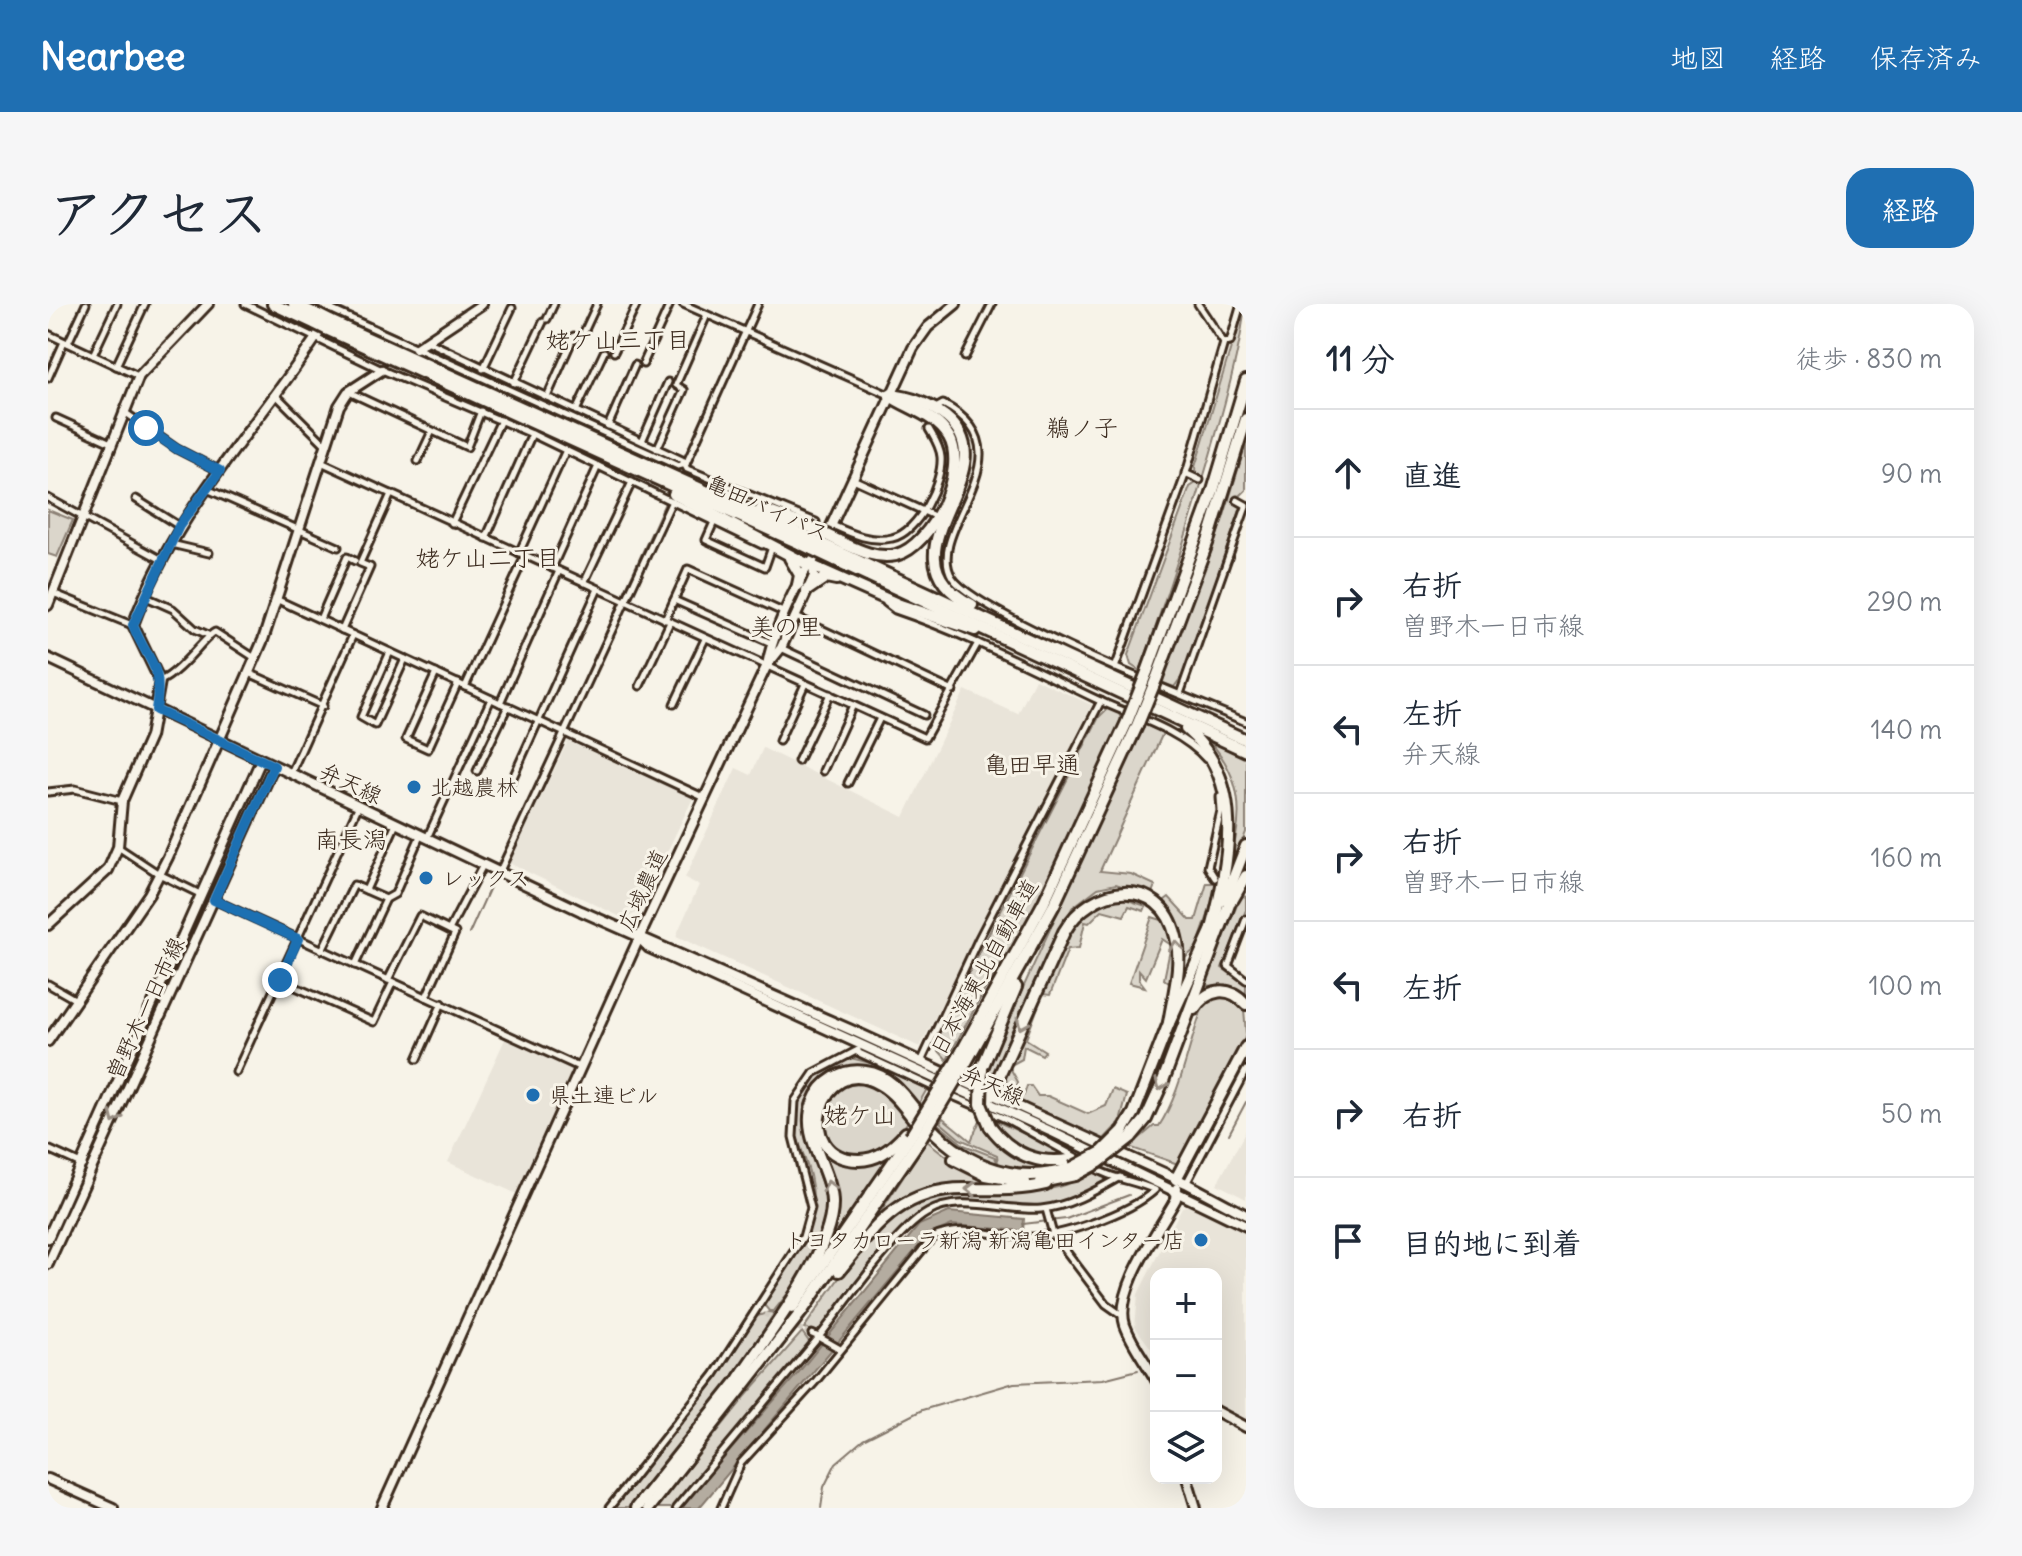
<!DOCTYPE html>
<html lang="ja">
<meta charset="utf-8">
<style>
body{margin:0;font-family:Delius,"Klee One",sans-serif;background:#f6f6f7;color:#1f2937}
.controls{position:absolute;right:24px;bottom:24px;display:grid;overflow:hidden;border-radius:16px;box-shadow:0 8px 32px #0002}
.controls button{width:72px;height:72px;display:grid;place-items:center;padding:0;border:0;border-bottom:2px solid #e0e1e3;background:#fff;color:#1f2937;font:40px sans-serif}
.stop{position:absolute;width:24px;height:24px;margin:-18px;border:6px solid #1f6fb2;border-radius:50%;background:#fff}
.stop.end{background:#1f6fb2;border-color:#fff;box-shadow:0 2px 8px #0008}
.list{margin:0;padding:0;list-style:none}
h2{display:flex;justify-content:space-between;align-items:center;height:104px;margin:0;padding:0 32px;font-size:34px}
h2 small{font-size:26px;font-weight:400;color:#747a83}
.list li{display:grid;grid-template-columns:52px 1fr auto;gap:24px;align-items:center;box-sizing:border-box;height:128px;padding:0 32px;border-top:2px solid #e0e1e3}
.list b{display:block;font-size:30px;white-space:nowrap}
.list p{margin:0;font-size:26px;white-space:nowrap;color:#747a83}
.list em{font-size:26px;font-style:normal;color:#747a83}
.icon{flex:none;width:44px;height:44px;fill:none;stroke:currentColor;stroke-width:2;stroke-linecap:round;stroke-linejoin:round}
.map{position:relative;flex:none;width:1198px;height:1204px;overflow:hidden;border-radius:24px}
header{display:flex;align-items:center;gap:48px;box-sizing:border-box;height:112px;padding:0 40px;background:#1f6fb2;color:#fff}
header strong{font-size:38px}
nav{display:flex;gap:44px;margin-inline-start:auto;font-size:28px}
.intro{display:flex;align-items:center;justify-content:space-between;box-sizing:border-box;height:192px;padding:0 48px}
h1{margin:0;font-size:56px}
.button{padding:20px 36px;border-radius:24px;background:#1f6fb2;color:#fff;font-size:28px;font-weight:700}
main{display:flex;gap:48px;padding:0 48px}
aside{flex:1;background:#fff;border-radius:24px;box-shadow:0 8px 32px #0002}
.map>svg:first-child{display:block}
.built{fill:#e9e4d9}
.green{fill:#dbd6cb;stroke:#8b8074;stroke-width:2}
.water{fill:#b4aca0;stroke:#84786c;stroke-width:2}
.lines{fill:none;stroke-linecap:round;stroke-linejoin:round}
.stream{stroke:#84786c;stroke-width:2}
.street-tunnel{stroke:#d1cbc0;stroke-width:5;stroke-dasharray:5 2.5;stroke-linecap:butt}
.secondary-tunnel{stroke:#d1cbc0;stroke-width:8;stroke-dasharray:8 4;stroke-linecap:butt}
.street-casing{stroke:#3b2a1e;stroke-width:11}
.secondary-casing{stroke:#3b2a1e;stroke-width:14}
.highway-casing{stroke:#3b2a1e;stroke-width:16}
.street{stroke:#f7f3e8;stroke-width:5}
.secondary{stroke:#f7f3e8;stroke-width:8}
.highway{stroke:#f7f3e8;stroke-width:10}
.highway-bridge-casing{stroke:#3b2a1e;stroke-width:16;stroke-linecap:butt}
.highway-bridge{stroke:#f7f3e8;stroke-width:10}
.oneway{stroke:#998e83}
.route{stroke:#1f6fb2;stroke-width:10}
.poi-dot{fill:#1f6fb2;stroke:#f7f3e8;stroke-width:3}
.labels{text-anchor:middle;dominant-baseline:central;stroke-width:6;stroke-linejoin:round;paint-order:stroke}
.street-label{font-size:22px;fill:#3b2a1e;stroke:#f7f3e8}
.poi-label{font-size:22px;fill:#3b2a1e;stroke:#f7f3e8;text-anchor:start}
.neighbourhood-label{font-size:24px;fill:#3b2a1e;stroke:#f7f3e8}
</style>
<header>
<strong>Nearbee</strong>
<nav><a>地図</a><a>経路</a><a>保存済み</a></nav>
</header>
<div class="intro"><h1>アクセス</h1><a class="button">経路</a></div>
<main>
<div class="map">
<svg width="1198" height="1204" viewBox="0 0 1198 1204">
<rect width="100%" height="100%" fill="#f7f3e8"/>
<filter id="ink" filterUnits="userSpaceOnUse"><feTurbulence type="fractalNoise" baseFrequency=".0125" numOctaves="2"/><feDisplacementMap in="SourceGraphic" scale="16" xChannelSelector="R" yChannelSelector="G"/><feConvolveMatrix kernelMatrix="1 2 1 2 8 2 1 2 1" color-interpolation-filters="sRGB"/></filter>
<g filter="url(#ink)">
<g class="built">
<path d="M987,375L1044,401L872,743L628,632L651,581L637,574L688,464L703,471L715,444L856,513L917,386L970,410Z"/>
<path d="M520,437L645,494L590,608L577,615L461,559Z"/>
<path d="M458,733L526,764L469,890L400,858Z"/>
<path d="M1198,827V895L1169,880Z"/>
<path d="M1143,900L1198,928V1114L1168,1099V970H1108V1051L1087,1023L1090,990L1134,903Z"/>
</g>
<g class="green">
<path d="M1196,0C1198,52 1116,303 1092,367L1083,361L1080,351L1142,183L1154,175L1148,171L1147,163Z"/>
<path d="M1198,139V186L1186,198L1194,200L1137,368L1126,383L1113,378L1175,215Z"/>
<path d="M0,206L25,216L9,253L0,250Z"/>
<path d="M1060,404L1071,409L1074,419L970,636L936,687L899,756L885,740L1051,413Z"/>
<path d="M1096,420L1115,429L1052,567L1083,570L1107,581L1103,592L1068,580L1050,584L1024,604L945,776L937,773L953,732Z"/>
<path d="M1159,434L1198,452V528L1183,567C1181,558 1186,543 1188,532C1196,494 1185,463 1159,434Z"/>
<path d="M1159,579H1170L1169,585L1149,643L1135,656L1131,623L1113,599L1121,593L1142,616H1148Z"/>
<path d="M1193,591L1198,593V606L1174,664L1198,681V693L1180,684L1157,681Z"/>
<path d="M1071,593L1098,602L1096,607L1081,602L1076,612L1054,606L1041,619L1037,618L1031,644L1020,645L1002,691L995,690L978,735L997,747L994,751L976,742L974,755L961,762L970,778L968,786L976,791L979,782H983L990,792H1000L1040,810L1058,802L1065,785L1079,791L1072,818L1055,836L963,796L957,770L1025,621L1043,603Z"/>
<path d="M1104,613L1117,617C1127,638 1128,658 1122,680L1116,675L1123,641L1114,635L1098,674L1091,666V675L1097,683L1081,679Z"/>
<path d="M1173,692L1184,695L1196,705L1198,730L1194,742L1130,860L1081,843L1106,822H1111C1134,787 1140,740 1156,700Z"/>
<path d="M803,754L830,761L879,785L870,801C850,778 832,757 799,764C772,769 753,796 756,823C760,859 785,884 777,923C771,953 744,984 726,1007H721L716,1001C733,971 763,939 765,904C770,835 695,798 803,754Z"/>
<path d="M810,778C835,781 847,797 861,816C843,844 796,875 776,829C774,802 781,782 810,778Z"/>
<path d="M895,814L923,837L933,814C951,850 980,859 1017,862C966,870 925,861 889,823L890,820L916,841L947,853L950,860L949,851L912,835L892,818Z"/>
<path d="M944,815L1024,852C993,856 958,846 944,815Z"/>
<path d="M879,837L914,864L955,880L956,884C893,879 868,880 821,925Z"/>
<path d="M774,841C805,876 814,850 842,854L775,953L788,903Z"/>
<path d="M1045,869L1059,874V878C1038,893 1004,903 977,903C945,902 910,890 880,905C847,922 799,995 774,1026L769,1029L756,1024C779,992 825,919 859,901C888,885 918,892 950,891C985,890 1014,885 1045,869Z"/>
<path d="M721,1008L726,1009C686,1079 631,1141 580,1204H564L664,1077L707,1013Z"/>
<path d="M754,1028L762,1039L623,1204H608L697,1093Z"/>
</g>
<path class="water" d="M901,908L976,915L975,927L904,921L880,931L651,1204H632L750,1069L871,921Z"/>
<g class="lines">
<g class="stream">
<path d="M285,1L370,40"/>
<path d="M376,43L629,158"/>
<path d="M455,554L617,199"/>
<path d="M421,630L443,581"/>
<path d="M1181,830L1198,798"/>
<path d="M975,920L1018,915L1081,891"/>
<path d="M773,1204L776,1183L788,1159L815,1136L874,1106L966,1079L1055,1075L1090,1066"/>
</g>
<g class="street-tunnel">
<path d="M716,1010L730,1016"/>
<path d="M743,1021L764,1030"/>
</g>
<path class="secondary-tunnel" d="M334,66L368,44"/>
<g class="street-casing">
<g id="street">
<path d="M197,0L334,66L484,130L714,241"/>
<path d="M271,0L630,162L638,160"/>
<path d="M635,0L841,91"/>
<path d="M1150,0L1176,39"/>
<path d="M499,15L506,0"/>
<path d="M536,28L549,0"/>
<path d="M0,30L90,72"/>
<path d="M379,37L634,156L639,165L768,218"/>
<path d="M20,39L38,0"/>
<path d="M566,48L589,0"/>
<path d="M45,51L69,0"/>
<path d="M917,53L944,0"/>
<path d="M595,60L622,0"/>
<path d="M68,62L97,0"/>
<path d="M435,65L464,4"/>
<path d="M0,74L16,38"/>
<path d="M466,79L495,18"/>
<path d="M301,88L419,143L433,107"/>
<path d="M228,91L278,141"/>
<path d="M499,93L526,32"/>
<path d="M886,105L895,100C987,148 875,225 904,273C921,301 1062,362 1097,376"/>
<path d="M75,107L129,145L172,167"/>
<path d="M528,107L556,48"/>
<path d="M8,114L63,139"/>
<path d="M560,122L587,61"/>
<path d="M594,137L620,78"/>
<path d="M609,145L636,86L628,81L659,11"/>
<path d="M370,157L384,127"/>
<path d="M273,158L877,434L930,339"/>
<path d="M638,160L710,0"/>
<path d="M1137,169L1152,176"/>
<path d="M805,175L884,211"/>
<path d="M159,185L290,243"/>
<path d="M0,194L114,256"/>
<path d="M88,195L131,222"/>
<path d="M1189,196L1198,201"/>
<path d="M666,218L658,236L717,263L724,243"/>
<path d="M404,219L453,116"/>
<path d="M784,221C802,229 823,239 844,234C870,229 895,178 893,153C892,142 886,134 881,125"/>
<path d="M438,234L484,130"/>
<path d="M123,240L161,249"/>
<path d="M471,249L518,146"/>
<path d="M504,264L550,162"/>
<path d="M536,279L584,178"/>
<path d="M5,289L84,321"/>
<path d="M98,293L125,305L147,325L160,331"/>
<path d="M230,296L657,494"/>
<path d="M626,296L723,339"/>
<path d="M838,299L847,306C918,330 983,364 1050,396C1086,413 1131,425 1158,455"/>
<path d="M748,313L905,387"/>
<path d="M272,315L299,253L307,257"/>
<path d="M617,316L640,265L737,309"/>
<path d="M294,326L322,263L312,259L343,190"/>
<path d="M733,344L876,411"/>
<path d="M342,348L313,413L327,421L357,355"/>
<path d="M1067,364L1139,166L1176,39L1182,38L1193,0"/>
<path d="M201,369L275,402"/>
<path d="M388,369L358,435L380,445L410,379"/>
<path d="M112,377C133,368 157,332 167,328L207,354"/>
<path d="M1106,380L1198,418"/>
<path d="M592,382L622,318"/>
<path d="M417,383L477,252"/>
<path d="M1132,390L1198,203"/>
<path d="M452,399L511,267"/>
<path d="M626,400L657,335"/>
<path d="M731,437L757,380"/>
<path d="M750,457L782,390"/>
<path d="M429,467L460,402"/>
<path d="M775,467L805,401"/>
<path d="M243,469L305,331"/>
<path d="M800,479L832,414"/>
<path d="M462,480L550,285"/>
<path d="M0,488L27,485L74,497"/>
<path d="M379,534L443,395"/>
<path d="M70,543L111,570L154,591"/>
<path d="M452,567L624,197"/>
<path d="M1167,574L1160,563L1173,507L1172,493"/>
<path d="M318,586L348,520"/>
<path d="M338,595L347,590L372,532"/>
<path d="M166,596L533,764"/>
<path d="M1198,615L1180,662L1198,676"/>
<path d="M401,626L435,561"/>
<path d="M274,646L306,581L338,595L307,661"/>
<path d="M232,676L326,718L345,678"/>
<path d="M340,676L372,612L407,629L378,693"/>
<path d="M0,680L28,696"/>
<path d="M809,748L891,786"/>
<path d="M369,755L394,699"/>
<path d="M873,758L930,636L1053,397"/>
<path d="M188,768L311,501"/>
<path d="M900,790L960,816L1035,857"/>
<path d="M0,845L35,861"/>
<path d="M1139,878L1198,766"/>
<path d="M998,905L1005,930L1058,1000L1075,1012"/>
<path d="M764,1030L771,1033C795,1003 848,926 879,909C912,889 957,908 993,905C1020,903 1049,886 1072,873"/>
<path d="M561,1204L666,1071L755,933L763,904L745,833L747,797L766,769L810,746"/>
<path d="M628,1204L771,1033L792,1045"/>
<path d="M673,1204L693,1159L767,1078L884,934C914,920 944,932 975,933C1010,935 1082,909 1107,886C1086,876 1062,875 1043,862"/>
</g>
</g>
<g class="secondary-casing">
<g id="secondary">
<path d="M280,8L283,0"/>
<path d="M368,44L434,0"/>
<path d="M778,233L865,44L880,23L908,0"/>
<path d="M0,301L91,72L160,0"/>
<path d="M0,354L533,607L810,729L1138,879L1198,911"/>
<path d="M721,359L733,344L766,272L765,260"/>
<path d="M0,621L60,566L70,543L74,497L102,433L112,377L85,321C126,208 206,127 271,29"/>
<path d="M592,635L601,644L1002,827L1198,922"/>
<path d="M0,737L101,590L120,553L215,336L291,102L300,88L334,66"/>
<path d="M0,934L213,456"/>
<path d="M0,960L226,462"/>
<path d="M1108,1076C1098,1058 1084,1041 1077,1021C1066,987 1111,926 1128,895L1129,884"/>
<path d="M1168,1107L1198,1123"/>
<path d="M1139,1174L1148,1204"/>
<path d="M0,1175L65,1204"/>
<path d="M334,1204L591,634L719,361C725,330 739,300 754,272C759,262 767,256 772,245"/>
</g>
</g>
<g class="highway-casing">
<g id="highway">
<path d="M225,0L268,20"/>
<path d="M246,0L272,12"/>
<path d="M282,17L757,232"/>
<path d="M278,25L753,240"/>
<path d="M842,91C863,93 881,100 898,113C965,168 824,249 924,301"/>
<path d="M626,190L753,257L852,301L927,326"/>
<path d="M713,205L762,223"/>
<path d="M795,239C812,247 829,255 848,251C884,242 920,166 901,133C889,112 862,105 842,92"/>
<path d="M791,248L1198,436"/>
<path d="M742,254L752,271L750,281"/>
<path d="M787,256L1198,447"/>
<path d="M759,286L778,273L788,275"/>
<path d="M1099,368L1164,190L1198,77"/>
<path d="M1109,373L1161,234L1198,115"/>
<path d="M1138,425C1198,476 1182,555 1163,629"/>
<path d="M1185,595L1198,572"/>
<path d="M1177,596L1198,542"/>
<path d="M1146,705C1160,684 1181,681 1198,700"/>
<path d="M908,758L996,598L1079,418"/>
<path d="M916,762L1006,601L1089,422"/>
<path d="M934,764L968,683"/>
<path d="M939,799L1016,628C1043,580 1113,570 1128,633C1135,660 1125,692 1121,719"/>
<path d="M942,822C962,849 988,861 1021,856"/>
<path d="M1075,827L1086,809L1121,719L1164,625"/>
<path d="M858,829C846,843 830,856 811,856C741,856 772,745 831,780C849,790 861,810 874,825"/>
<path d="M1083,833L1098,815L1113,782L1185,590"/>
<path d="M906,855L938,871L977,878"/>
<path d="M1128,875L1198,743"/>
<path d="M993,878L1027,871"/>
<path d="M791,967C828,921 853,885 917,885C945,885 970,887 998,880"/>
<path d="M744,1004L863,832"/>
<path d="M691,1074C719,1032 786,947 784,898C783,865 752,832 765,799C773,777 795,764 818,768C843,771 858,795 873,813C911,859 965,884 1024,864"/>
<path d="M588,1204L694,1071"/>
<path d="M600,1204L754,1007L871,837"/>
</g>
</g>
<use href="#street" class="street"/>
<use href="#secondary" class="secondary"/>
<use href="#highway" class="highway"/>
<g class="highway-bridge-casing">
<g id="highway-bridge">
<path d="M272,12L282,17"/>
<path d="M268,20L278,25"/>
<path d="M762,223L795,239"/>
<path d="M757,232L791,248"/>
<path d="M753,240L787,256"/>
<path d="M1079,418L1099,368"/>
<path d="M1089,422L1109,373"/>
<path d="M934,764L933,800L942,822"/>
<path d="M863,832L908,758"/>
<path d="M871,837L916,762"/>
<path d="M1024,864L1054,848L1075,827"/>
<path d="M1027,871L1051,858L1083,833"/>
</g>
</g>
<use href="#highway-bridge" class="highway-bridge"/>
</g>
<defs><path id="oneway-chevron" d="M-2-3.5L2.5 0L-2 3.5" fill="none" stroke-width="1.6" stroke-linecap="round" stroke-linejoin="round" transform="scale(2)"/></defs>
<g class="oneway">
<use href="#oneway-chevron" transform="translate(1128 642) rotate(-96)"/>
<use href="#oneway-chevron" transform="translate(974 720) rotate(114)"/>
<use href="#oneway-chevron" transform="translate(1113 781) rotate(112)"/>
<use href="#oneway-chevron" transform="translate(67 814) rotate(114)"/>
<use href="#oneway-chevron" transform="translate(781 882) rotate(-103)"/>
<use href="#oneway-chevron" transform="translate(923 885) rotate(-179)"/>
</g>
</g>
<g class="lines" filter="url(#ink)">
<path class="route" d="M98,124L129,145L172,167L131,222L85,321C101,362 115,357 108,406L226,462L166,596L250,635L232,676"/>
</g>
<g class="poi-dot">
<circle cx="366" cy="483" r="8"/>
<circle cx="378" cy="574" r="8"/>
<circle cx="485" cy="791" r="8"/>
<circle cx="1153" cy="936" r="8"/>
</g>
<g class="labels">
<g class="street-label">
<text transform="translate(720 204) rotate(24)">亀田バイパス</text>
<text transform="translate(303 479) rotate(25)">弁天線</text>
<text transform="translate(594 586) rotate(-65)">広域農道</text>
<text transform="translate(936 663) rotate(-61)">日本海東北自動車道</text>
<text transform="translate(97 704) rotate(-65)">曽野木一日市線</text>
<text transform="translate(945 781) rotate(24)">弁天線</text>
</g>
<g class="poi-label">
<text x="382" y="483">北越農林</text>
<text x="394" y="574">レックス</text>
<text x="501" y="791">県土連ビル</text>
<text x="1137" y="936" text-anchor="end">トヨタカローラ新潟 新潟亀田インター店</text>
</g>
<g class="neighbourhood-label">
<text x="570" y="35">姥ケ山三丁目</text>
<text x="1034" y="123">鵜ノ子</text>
<text x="440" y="253">姥ケ山二丁目</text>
<text x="738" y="322">美の里</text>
<text x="984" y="460">亀田早通</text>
<text x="303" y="535">南長潟</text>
<text x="812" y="810">姥ケ山</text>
</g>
</g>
</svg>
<div class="controls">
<button>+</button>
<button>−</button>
<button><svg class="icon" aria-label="layers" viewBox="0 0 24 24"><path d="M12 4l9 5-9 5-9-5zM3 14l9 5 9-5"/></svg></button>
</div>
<div class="stop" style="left:98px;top:124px"></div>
<div class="stop end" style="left:232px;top:676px"></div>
</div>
<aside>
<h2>11 分<small>徒歩 · 830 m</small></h2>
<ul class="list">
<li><svg class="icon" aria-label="ahead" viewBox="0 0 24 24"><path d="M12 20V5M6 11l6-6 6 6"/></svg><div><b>直進</b></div><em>90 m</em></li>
<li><svg class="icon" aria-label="right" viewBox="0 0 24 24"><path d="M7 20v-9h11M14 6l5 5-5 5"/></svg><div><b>右折</b><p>曽野木一日市線</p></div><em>290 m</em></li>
<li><svg class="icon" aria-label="left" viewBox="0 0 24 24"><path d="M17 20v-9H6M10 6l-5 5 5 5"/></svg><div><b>左折</b><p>弁天線</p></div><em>140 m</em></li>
<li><svg class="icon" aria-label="right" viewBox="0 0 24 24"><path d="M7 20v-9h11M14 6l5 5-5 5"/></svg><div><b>右折</b><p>曽野木一日市線</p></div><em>160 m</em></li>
<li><svg class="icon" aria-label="left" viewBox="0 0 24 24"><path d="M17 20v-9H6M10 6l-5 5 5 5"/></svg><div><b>左折</b></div><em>100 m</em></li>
<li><svg class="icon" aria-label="right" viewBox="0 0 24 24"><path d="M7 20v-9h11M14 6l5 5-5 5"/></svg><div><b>右折</b></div><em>50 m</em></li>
<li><svg class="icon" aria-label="arrive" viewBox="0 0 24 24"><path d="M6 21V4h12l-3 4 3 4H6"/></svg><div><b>目的地に到着</b></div></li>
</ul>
</aside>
</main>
